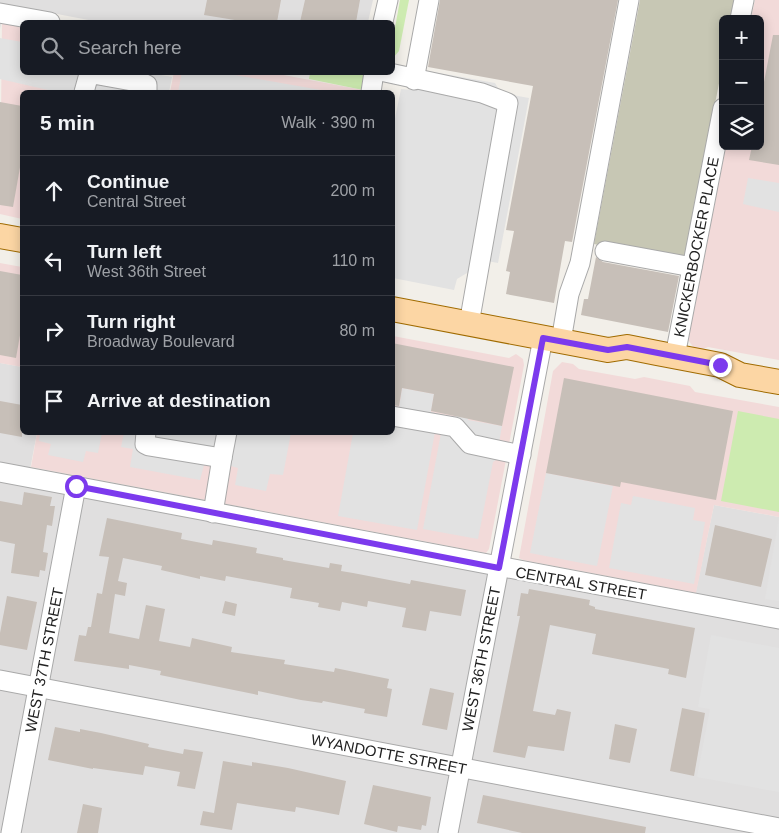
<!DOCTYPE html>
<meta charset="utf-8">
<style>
body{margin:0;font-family:Helvetica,sans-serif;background:#20242c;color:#f1f3f6}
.controls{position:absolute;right:15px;top:15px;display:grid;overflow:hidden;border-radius:8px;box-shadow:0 2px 12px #0003}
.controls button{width:45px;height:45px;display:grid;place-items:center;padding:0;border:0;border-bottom:1px solid #363941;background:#171b24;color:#f1f3f6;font:25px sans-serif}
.stop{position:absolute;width:15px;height:15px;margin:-11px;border:4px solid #7c3aed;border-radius:50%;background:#fff}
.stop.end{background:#7c3aed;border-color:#fff;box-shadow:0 1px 5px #0008}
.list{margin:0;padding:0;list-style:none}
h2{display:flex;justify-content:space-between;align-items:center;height:65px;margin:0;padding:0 20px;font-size:21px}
h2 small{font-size:16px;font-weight:400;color:#9ea1a6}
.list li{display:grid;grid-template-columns:32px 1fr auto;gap:15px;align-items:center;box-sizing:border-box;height:70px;padding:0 20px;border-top:1px solid #363941}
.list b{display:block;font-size:19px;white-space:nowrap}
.list p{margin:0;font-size:16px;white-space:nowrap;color:#9ea1a6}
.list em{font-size:16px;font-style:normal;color:#9ea1a6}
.icon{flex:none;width:28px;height:28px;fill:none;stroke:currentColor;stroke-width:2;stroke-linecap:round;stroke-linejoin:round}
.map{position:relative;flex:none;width:779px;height:833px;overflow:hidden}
.search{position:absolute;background:#171b24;box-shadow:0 2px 12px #0003;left:20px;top:20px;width:375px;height:55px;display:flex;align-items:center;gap:12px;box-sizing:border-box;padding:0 18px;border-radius:8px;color:#9ea1a6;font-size:19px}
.panel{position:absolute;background:#171b24;box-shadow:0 2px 12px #0003;left:20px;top:90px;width:375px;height:345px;border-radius:8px}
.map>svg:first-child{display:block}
.residential{fill:#e0dfdf}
.commercial{fill:#f2dad9}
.construction{fill:#c7c7b4}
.grass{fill:#cdebb0}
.parking{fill:#e2e2e2}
.building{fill:#c7bfb8}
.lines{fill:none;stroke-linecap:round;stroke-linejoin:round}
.minor-casing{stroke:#a9a9a9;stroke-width:21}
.major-casing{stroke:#a06b00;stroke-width:26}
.minor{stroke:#fff;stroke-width:19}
.major{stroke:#fcd6a4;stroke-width:24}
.route{stroke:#7c3aed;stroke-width:6}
.labels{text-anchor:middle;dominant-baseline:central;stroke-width:5;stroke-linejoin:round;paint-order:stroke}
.street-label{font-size:15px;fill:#222;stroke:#fff}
</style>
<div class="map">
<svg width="779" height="833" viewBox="0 0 779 833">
<rect width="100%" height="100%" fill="#f2efe9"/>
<g class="residential">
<path d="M0,0H373L368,22H99L5,4L0,29Z"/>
<path d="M0,363L22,367V432L37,433L27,485L692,610L714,505L779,517V833H0Z"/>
</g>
<g class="commercial">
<path d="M755,0H779V360L708,347L701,350L694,348L688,340L726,146H760V19H751Z"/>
<path d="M2,20L22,24V72L64,92H22V219L0,214Z"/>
<path d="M174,72L273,73L363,90L362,92H170Z"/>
<path d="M0,263L22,267V367L0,363Z"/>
<path d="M393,336L509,358L516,354L523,359L524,365L521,381L489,549L486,553L31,467L37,433L392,432Z"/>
<path d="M562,362L573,364L579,369L635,379L644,377L690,386L695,392L779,407V517L714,505L696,593L523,560L519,558L553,371Z"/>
</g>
<path class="construction" d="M640,0H735L731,19H723V63L684,262L594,244Z"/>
<g class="grass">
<path d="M400,0H409L399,51L393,58V39Z"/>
<path d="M310,73H366L363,90L309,79Z"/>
<path d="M738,411L779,419V512L721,501Z"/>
</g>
<g class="parking">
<path d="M0,38L22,42V72H160L161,75L172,77L169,92H48V90L0,79Z"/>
<path d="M422,70L495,83L501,93L529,98L498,263L487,261L457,279L454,290L393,278L392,133L401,89L412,90Z"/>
<path d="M182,72L224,73L332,92H178Z"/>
<path d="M748,178L779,183V212L743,204Z"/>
<path d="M402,388L434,394L431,412L456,417L458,406L470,409L468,420L502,426L496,460L493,462L478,539L423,529L441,433L435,432L417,530L338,516L353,433L392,432L393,407L399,408Z"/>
<path d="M40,433V432L102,433L98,453L86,451L83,462L48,455L51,444L39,441Z"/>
<path d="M124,433H291L283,475L270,474L266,491L235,485L238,468L231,466L204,465L200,480L130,467L133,449L121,447Z"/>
<path d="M546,473L613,486L597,566L530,553Z"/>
<path d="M633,496L695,508L693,520L705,522L694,584L609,568L621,503L631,505Z"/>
<path d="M779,518V601L765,599Z"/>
<path d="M711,635L779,648V792L697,777L710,709L698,707Z"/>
</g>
<g class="building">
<path d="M207,0H281L277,22H247L204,15Z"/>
<path d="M305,0H360L356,22H300Z"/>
<path d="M440,0H618L572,242L565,241L554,303L506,294L510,272L506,271L514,231L506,230L533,86L428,67Z"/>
<path d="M773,35H779V165L749,160L752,146H760V103Z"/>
<path d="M0,102L22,106V156L13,207L0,205Z"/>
<path d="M596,257L603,262L679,276L668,332L581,315L584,299H588Z"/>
<path d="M0,271L22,275V324L16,358L0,355Z"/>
<path d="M392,343L514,367L502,426L431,411L434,394L402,388L399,406L392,405Z"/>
<path d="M564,378L733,411L716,500L621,482L620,487L546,473Z"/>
<path d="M0,401L22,405V437L0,433Z"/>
<path d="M24,492L52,497L50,506H55L52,526L47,525L43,552L48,553L45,571L40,570L39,577L11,573L15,544L0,541V501L22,505Z"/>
<path d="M107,518L182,533L181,539L212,545L213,540L257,548L256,553L283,558V560L329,568L330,563L342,565L341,571L353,573L410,584L411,580L466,590L461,616L430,611L426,631L402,627L406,608L368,601L367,607L342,602L340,611L318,607L319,603L290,598L292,588L226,576L225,581L200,576V579L161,570L162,566L123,558L118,581L127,583L125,596L115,594L109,633L139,639L146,605L165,609L159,641L190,647L192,638L232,647L231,652L285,660L284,664L334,672L335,668L389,679L387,688L392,689L387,717L364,713L365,709L323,701L322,703L301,700L258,691V695L160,675L161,671L129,665V669L74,661L79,635L86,636L88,627H91L97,593L102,594L109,557L99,556Z"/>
<path d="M715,525L772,539L761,587L705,575Z"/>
<path d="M529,589L590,600L589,605L595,607V609L695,628L686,678L668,674L669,669L592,654L596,634L550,625L533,711L555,715L557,709L571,712L564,751L528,746L525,758L493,752L520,616H517L521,593L528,594Z"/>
<path d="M7,596L37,602L27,650L0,645V633Z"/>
<path d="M225,601L237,604L235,616L222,613Z"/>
<path d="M430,688L454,693L447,730L422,725Z"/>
<path d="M682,708L705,713L694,776L670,771Z"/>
<path d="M615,724L637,729L630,763L609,759Z"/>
<path d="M55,727L80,732V729L101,733L149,744L148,747L183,754L184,749L203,752L195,789L177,786L180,772L145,766L143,775L93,768V769L48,760Z"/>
<path d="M223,761L252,766V762L288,768L346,781L339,815L296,807L295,812L237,803L232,830L200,825L203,811L214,813Z"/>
<path d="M373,785L431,797L426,826L422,825L421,830L398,826L397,832L364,824Z"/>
<path d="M483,795L646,827L645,833H522L477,823Z"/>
<path d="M83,804L102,808L98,833H77Z"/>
</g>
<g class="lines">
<g class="minor-casing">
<g id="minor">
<path d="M0,13L50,22"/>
<path d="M740,19L744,0"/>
<path d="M383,22L388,0"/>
<path d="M385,72L482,93L508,103L469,324"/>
<path d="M414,80L429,0"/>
<path d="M84,92L89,74H93L143,83L147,85V92"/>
<path d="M371,92L374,72"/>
<path d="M605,251L692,267"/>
<path d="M561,341L569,294L580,263L629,0"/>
<path d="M675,356L723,108"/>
<path d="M392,416L455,427L470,444L521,455"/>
<path d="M146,432L145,444L149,446L222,458L213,513"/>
<path d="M222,458L227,432"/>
<path d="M0,472L779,619"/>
<path d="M0,680L779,828"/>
<path d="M11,833L76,486"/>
<path d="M448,833L543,338"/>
</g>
</g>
<g class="major-casing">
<g id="major">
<path d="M0,236L22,240"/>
<path d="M392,309L608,350L627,347L657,353L720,365L740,375L779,382"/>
</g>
</g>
<use href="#minor" class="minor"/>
<use href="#major" class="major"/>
</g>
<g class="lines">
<path class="route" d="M76,486L499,568L543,338L608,350L627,347L720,365"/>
</g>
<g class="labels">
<g class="street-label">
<text transform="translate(696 247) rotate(-79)">KNICKERBOCKER PLACE</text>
<text transform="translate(581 583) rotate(10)">CENTRAL STREET</text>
<text transform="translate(481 659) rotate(-79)">WEST 36TH STREET</text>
<text transform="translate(44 660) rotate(-79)">WEST 37TH STREET</text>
<text transform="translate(389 754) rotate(11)">WYANDOTTE STREET</text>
</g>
</g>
</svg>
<div class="controls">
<button>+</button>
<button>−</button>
<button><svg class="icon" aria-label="layers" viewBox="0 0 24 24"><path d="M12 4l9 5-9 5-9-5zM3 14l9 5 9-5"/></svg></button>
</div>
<div class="stop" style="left:76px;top:486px"></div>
<div class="stop end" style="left:720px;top:365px"></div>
<div class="search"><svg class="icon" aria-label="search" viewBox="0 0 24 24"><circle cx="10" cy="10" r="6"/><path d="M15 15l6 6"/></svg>Search here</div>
<section class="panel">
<h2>5 min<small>Walk · 390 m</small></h2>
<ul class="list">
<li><svg class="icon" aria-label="ahead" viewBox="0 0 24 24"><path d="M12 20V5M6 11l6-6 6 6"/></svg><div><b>Continue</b><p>Central Street</p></div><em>200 m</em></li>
<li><svg class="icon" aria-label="left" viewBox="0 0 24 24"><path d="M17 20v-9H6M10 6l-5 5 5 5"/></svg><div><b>Turn left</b><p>West 36th Street</p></div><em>110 m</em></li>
<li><svg class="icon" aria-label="right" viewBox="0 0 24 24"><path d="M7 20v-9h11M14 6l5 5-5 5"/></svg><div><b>Turn right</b><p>Broadway Boulevard</p></div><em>80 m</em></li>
<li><svg class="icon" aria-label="arrive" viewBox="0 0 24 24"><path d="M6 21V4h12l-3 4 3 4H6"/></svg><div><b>Arrive at destination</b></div></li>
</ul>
</section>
</div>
